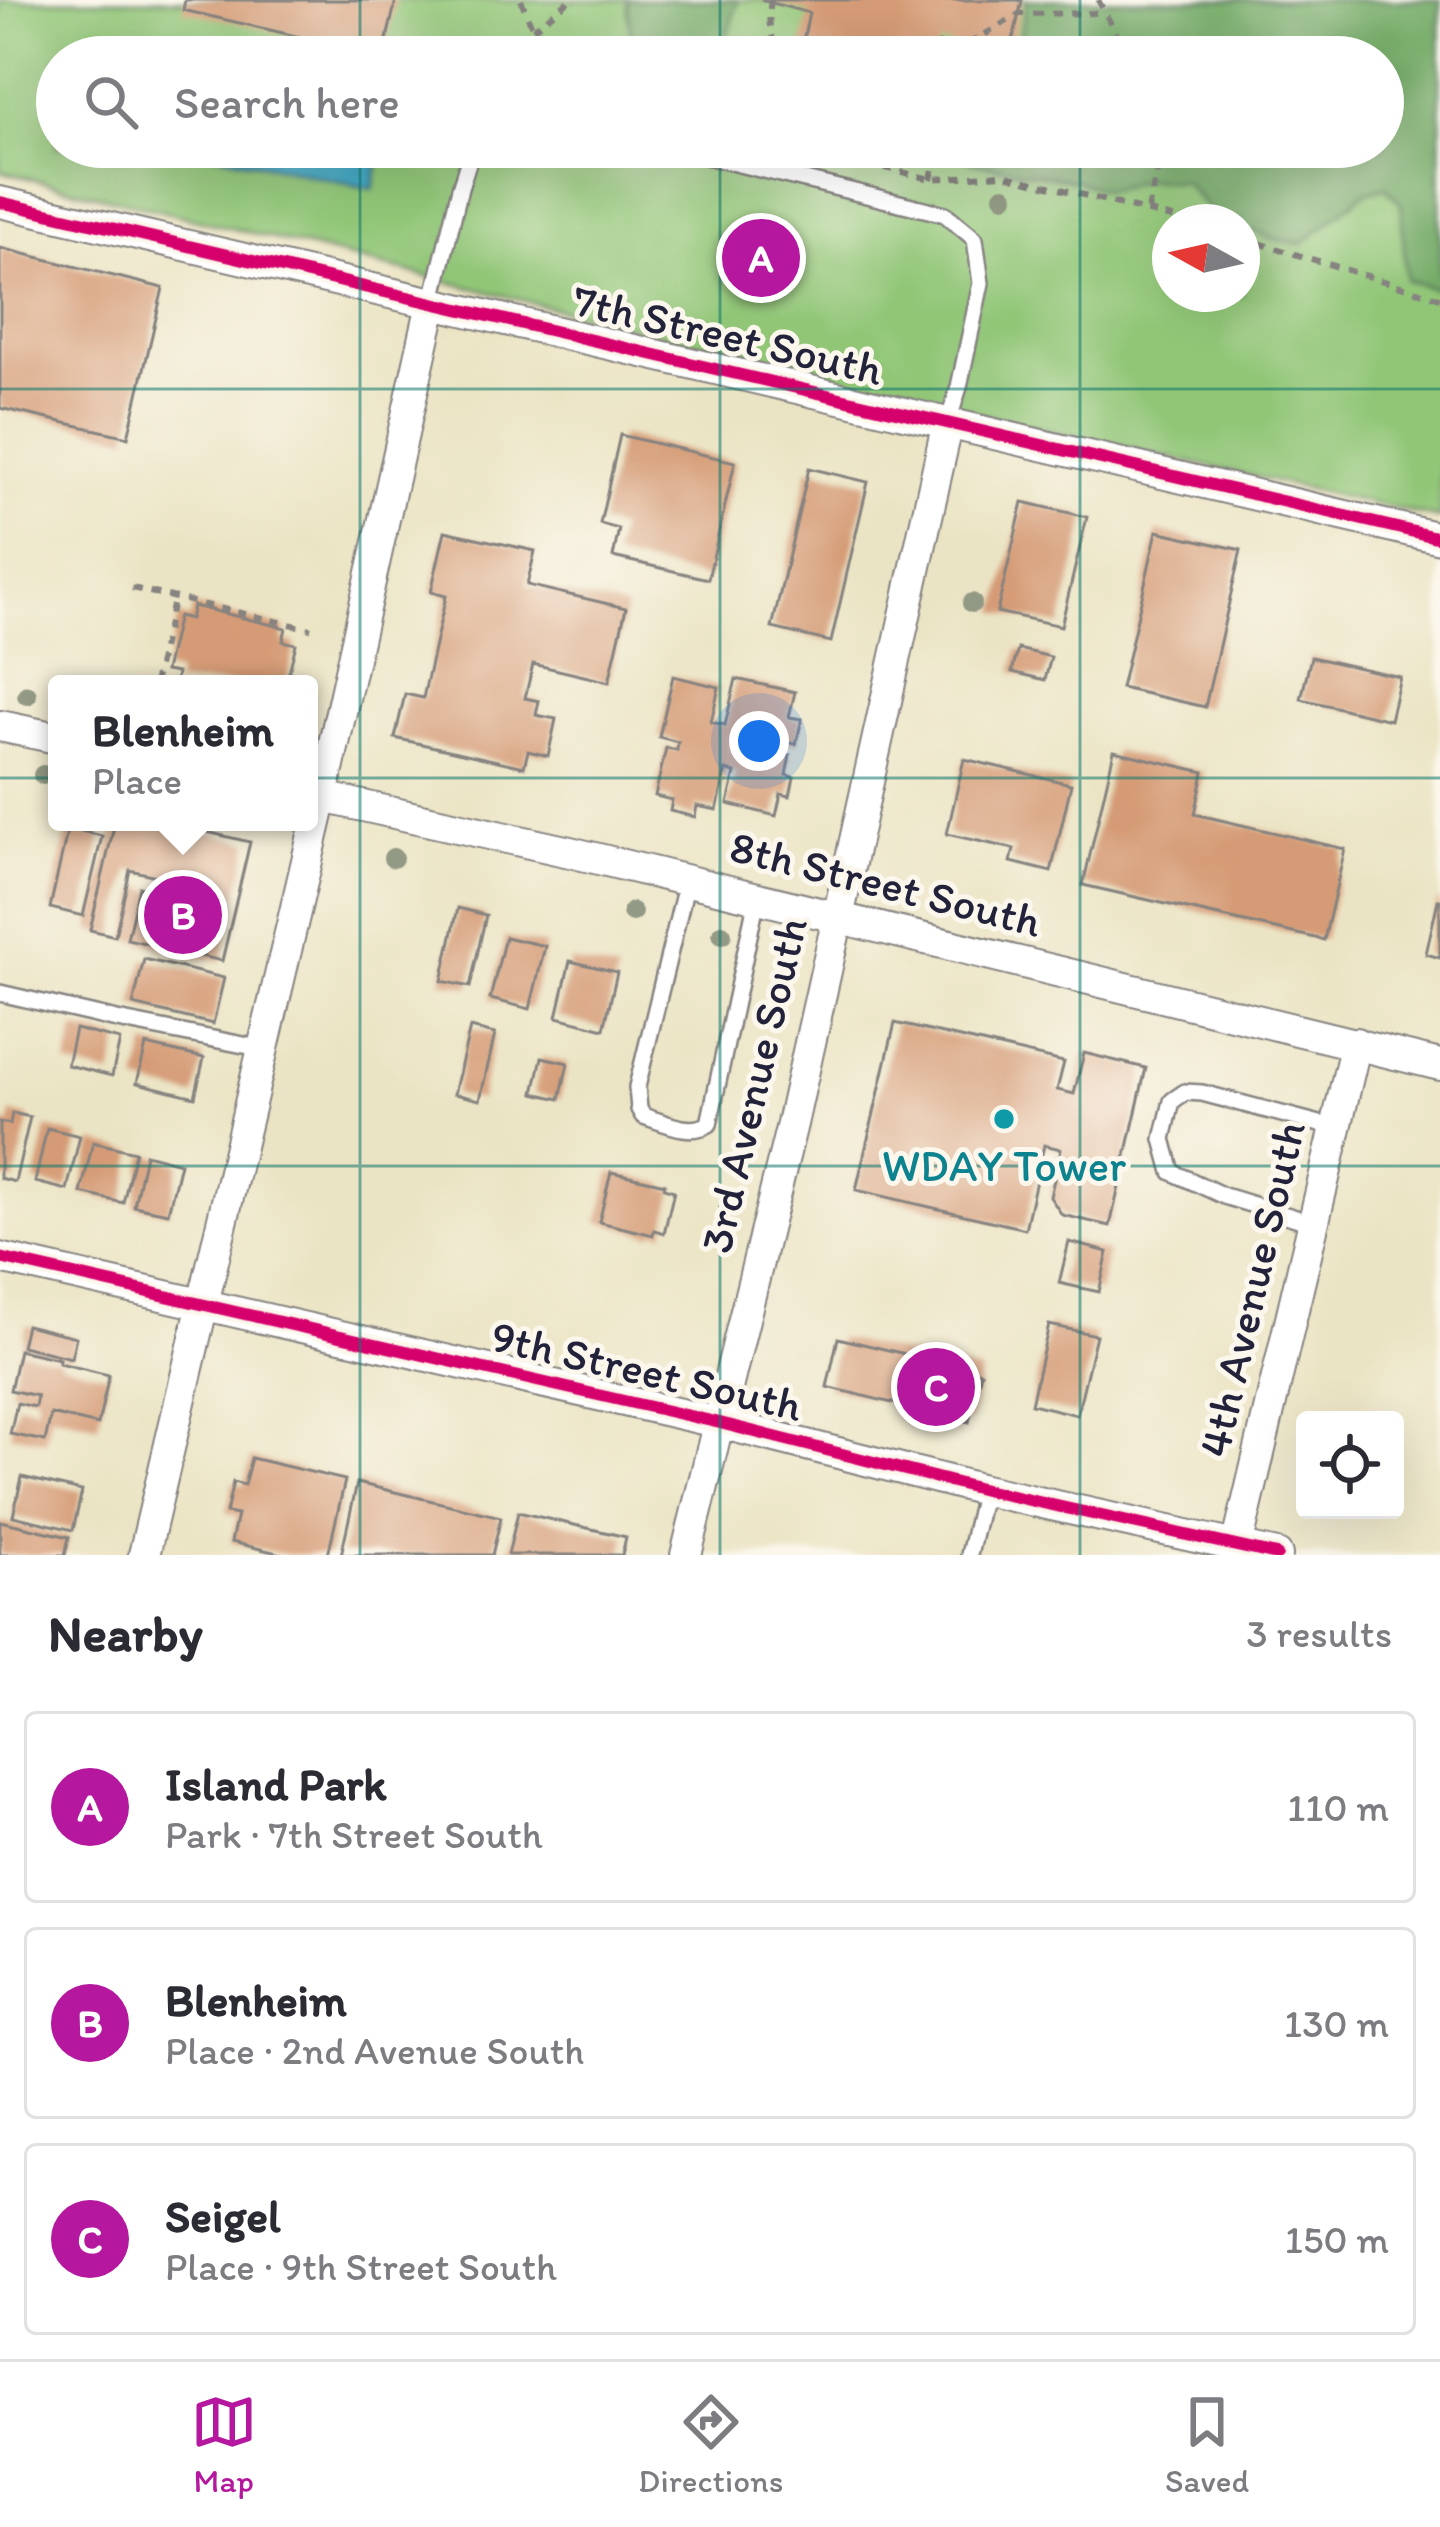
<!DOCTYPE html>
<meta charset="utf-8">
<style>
body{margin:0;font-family:Itim,sans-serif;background:#f2f2f3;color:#2b2b33}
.controls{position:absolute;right:36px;bottom:36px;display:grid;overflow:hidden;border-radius:12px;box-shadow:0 12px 48px #0002}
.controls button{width:108px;height:108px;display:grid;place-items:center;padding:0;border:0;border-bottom:3px solid #e1e1e2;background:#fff;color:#2b2b33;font:60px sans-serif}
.compass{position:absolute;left:1152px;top:204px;width:108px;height:108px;border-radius:50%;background:#fff;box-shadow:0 12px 48px #0002;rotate:278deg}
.you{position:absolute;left:759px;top:741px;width:42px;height:42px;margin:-30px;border:9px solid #fff;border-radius:50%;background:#1a73e8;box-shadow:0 0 0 18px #1a73e833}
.badge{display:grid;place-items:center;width:78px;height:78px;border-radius:50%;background:#b5179e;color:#fff;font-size:39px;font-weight:700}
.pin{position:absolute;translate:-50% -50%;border:6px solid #fff;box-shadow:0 3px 12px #0006}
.popup{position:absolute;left:48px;top:675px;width:270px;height:156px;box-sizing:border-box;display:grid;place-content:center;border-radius:12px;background:#fff;filter:drop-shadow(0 3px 9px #0005);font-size:39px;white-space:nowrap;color:#7c7c81}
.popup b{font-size:45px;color:#2b2b33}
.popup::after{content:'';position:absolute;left:50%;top:100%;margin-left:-24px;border:24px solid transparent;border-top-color:#fff}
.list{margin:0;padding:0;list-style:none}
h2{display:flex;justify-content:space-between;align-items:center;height:156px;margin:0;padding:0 48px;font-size:51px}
h2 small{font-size:39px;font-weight:400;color:#7c7c81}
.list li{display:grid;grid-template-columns:78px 1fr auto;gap:36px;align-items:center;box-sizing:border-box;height:192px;margin:0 24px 24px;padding:0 24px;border:3px solid #e1e1e2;border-radius:12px}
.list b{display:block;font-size:45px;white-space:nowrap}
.list p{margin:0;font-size:39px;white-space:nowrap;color:#7c7c81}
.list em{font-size:39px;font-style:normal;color:#7c7c81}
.icon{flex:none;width:66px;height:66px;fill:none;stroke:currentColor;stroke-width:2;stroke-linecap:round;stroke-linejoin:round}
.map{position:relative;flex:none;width:1440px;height:1555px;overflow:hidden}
.search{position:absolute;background:#fff;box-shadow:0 12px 48px #0002;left:36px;right:36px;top:36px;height:132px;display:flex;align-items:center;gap:30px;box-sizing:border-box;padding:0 42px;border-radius:66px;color:#7c7c81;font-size:45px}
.sheet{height:804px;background:#fff}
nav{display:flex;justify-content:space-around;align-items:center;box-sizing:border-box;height:168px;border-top:3px solid #e1e1e2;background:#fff;font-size:33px;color:#7c7c81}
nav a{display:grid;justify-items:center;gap:6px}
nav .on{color:#b5179e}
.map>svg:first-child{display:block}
.green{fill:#91c677;stroke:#5a7459;stroke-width:3;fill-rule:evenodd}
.forest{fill:#74ab68;stroke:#4b6652;stroke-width:3}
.water{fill:#45a9c4;stroke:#346680;stroke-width:3}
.building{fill:#d59b76}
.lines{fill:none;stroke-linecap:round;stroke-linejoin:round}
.lane-casing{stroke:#868380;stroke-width:20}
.street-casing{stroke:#868380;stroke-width:34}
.path{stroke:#868380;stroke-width:6;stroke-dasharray:9 9;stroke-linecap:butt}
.lane{stroke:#fff;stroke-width:15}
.street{stroke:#fff;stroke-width:30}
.cycleway-casing{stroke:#fbf7ec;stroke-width:20}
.cycleway{stroke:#d6006c;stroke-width:12}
.tree{fill:#929984}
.grid{fill:none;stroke:#0f766e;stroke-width:3;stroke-opacity:0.55}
.culture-dot{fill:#0f9aa8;stroke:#fbf7ec;stroke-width:4.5}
.labels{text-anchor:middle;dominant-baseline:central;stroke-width:10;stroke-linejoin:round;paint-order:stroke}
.street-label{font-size:45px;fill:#22223b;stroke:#fbf7ec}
.culture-label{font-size:45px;fill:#0d838f;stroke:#fbf7ec}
</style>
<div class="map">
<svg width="1440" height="1555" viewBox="0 0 1440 1555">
<rect width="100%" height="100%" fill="#fbf7ec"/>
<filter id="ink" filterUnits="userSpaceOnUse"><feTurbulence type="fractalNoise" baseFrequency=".00833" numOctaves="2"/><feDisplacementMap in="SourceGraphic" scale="24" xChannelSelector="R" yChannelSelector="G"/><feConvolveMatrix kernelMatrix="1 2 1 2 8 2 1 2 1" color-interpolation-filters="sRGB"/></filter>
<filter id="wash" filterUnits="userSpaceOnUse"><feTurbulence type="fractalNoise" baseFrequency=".004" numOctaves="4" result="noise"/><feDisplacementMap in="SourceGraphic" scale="48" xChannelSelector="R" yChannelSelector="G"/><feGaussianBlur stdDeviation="2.7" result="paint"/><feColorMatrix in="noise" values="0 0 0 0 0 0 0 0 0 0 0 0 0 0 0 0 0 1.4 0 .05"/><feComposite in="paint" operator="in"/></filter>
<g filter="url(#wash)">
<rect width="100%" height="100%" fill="#ebe4c4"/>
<path class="green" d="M0,0H1440V519L1030,426L0,171ZM57,57H1383V147H57ZM1170,222H1242V294H1170Z"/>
<g class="forest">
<path d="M627,0H738L727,36L711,57H633Z"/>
<path d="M1027,0H1440V290L1406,280L1401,204L1386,187L1364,193L1302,244L1274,239L1242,227V222C1214,222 1201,201 1184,182L1146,179L1106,191L1077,181L971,162L953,147H1383V57H1000L1018,45Z"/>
</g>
<path class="water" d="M186,147H382L373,189Z"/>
<g id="blocks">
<g class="building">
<path d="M185,0H396L383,56L183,10Z"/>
<path d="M761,0H1017L1022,1L1009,57L939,43L936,57H808L800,55L809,13Z"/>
<path d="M0,248L163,288L128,437L0,408Z"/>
<path d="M620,435L735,462L708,579L613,557L619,529L600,524Z"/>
<path d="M809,468L868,482L831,642L772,628Z"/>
<path d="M1023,502L1087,517L1061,626L997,612Z"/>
<path d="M445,531L535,551L527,585L626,608L609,682L533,664L525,698L539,701L536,715L556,719L548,756L528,751L524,767L395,738L405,694L423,698L446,596L431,592Z"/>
<path d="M1157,531L1241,550L1205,707L1121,688Z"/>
<path d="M193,606L286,628L283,641L296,644L286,684H175L177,673L165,671L178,616L190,619Z"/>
<path d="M1018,649L1051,657L1045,680L1012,672Z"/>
<path d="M1311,657L1400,677L1390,720L1301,699Z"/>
<path d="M673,676L719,687L711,722L725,725L736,679L795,692L789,717L802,719L796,744L776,740L773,751L790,755L786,775L794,777L790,796L781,794L776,816L728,804L735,773L726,770L717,810L697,806L695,817L670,811L672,800L655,796L666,748L677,750L678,742L659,737Z"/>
<path d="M1114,751L1204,772L1195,814L1345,849L1324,940L1083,885Z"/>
<path d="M964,759L1071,784L1051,872L1011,862L1014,849L947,834Z"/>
<path d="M115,822H164L250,842L222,961L127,939L139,887L192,899L196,885L130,870L115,936L90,930Z"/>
<path d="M68,828L102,836L83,916L50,908Z"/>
<path d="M1438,900H1440V958L1426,954Z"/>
<path d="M458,908L486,915L470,987L442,981Z"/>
<path d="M505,937L545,946L530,1009L490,999Z"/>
<path d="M144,959L224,978L213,1024L133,1005Z"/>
<path d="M570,961L617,972L604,1029L557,1017Z"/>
<path d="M895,1023L1064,1062L1057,1090L1074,1094L1084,1053L1146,1068L1110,1226L1062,1215L1050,1197L1061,1149L1044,1145L1025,1229L856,1190Z"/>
<path d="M470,1028L495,1034L480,1100L454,1094Z"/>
<path d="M75,1029L120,1040L112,1076L67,1065Z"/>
<path d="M146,1045L204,1058L195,1097L137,1083Z"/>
<path d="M542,1057L568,1063L560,1099L534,1093Z"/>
<path d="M12,1113L30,1117L15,1182L0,1178V1122L10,1124Z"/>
<path d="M47,1128L80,1136L67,1190L35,1182Z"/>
<path d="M93,1142L135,1152L123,1203L81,1193Z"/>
<path d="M145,1154L180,1163L168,1213L134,1206Z"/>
<path d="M611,1172L665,1184L664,1188L674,1191L664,1233L654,1230L653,1235L599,1222Z"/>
<path d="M1069,1242L1108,1252L1099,1292L1059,1283Z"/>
<path d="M26,1325L76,1337L71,1358L21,1346Z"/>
<path d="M1049,1325L1096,1335L1077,1415L1031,1404Z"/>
<path d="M838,1338L981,1372L969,1422L827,1387Z"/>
<path d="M19,1350L59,1359V1363L109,1375L98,1425L51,1414L45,1441L10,1434L17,1403L35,1407L37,1396L10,1390Z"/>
<path d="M251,1458L345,1480L328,1555H286L231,1542L237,1515L226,1513L233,1482L244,1485Z"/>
<path d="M22,1477L82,1491L73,1530L13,1516Z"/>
<path d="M357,1483L501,1517L492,1555H341Z"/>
<path d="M518,1512L626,1537L622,1555H508Z"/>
<path d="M0,1521L69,1537L65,1555H0Z"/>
</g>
</g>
</g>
<g filter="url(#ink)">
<use href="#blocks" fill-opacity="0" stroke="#868380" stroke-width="3"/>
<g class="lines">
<g class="lane-casing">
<g id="lane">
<path d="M669,147L945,214L975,239L981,283L959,387L948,422"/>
<path d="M432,304L460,188L473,147"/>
<path d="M687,881L637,1087L639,1109L643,1116C664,1122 689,1136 709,1124L757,898"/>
<path d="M0,993L117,1020L264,1049"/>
<path d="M1312,1223L1224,1196L1172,1172L1163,1139L1172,1101L1185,1092L1202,1093L1335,1128"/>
<path d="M969,1555L984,1490"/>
</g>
</g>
<g class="street-casing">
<g id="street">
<path d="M0,202L1440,538"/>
<path d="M0,726L57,738"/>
<path d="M309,794L570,852L1440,1065"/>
<path d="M0,1258L720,1423L984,1490L1277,1555"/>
<path d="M144,1555L322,797L432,304"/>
<path d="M686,1555L792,1124L948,422"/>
<path d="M1235,1555L1356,1043"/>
</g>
</g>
<g class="path">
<path d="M521,0L533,29L532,57"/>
<path d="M771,0C768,17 769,29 775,45L788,51L787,57"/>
<path d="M1098,0L1129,57"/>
<path d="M533,29L570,0"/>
<path d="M959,57L962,48L1019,14L1103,13"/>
<path d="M796,147L931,179L1002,174L1188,222"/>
<path d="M848,160L851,147"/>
<path d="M931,179L938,147"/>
<path d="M1148,210L1161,155L1160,147"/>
<path d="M1242,238L1440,298"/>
<path d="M132,588L311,629"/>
<path d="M154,684L174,597"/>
</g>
<use href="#lane" class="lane"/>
<use href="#street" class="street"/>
<g class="cycleway-casing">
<g id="cycleway">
<path d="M0,202L1440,538"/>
<path d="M0,1258L720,1423L984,1490L1277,1555"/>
</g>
</g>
<use href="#cycleway" class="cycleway"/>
</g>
<g class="tree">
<circle cx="1004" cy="196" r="10"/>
<circle cx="972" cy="603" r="10"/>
<circle cx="27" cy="695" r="10"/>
<circle cx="43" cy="775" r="10"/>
<circle cx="393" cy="858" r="10"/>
<circle cx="632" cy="912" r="10"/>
<circle cx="722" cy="934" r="10"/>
</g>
</g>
<path class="grid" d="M360,0V57M720,0V57M1080,0V57M360,147V1555M720,147V1555M1080,147V1555M0,389H1440M0,778H1440M0,1166H1440"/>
<circle class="culture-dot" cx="1004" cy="1119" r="12"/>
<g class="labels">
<g class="street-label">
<text transform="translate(728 334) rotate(13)">7th Street South</text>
<text transform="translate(886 883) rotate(14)">8th Street South</text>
<text transform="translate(753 1085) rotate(-77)">3rd Avenue South</text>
<text transform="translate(1251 1289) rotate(-77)">4th Avenue South</text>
<text transform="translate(647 1370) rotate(13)">9th Street South</text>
</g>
<g class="culture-label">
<text x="1004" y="1165">WDAY Tower</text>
</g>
</g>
</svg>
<div class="controls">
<button><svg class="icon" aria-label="locate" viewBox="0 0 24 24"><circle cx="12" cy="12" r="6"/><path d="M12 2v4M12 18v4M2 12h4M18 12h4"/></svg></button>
</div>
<svg class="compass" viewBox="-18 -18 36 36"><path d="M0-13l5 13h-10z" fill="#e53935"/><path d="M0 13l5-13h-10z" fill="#7c7c81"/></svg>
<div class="you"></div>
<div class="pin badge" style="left:761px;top:258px">A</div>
<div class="pin badge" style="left:183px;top:915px">B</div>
<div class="popup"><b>Blenheim</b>Place</div>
<div class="pin badge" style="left:936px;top:1387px">C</div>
<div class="search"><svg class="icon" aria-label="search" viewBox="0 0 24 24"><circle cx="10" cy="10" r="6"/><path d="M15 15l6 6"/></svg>Search here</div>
</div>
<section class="sheet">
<h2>Nearby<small>3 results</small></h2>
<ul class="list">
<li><span class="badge">A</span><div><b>Island Park</b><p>Park · 7th Street South</p></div><em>110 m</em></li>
<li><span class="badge">B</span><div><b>Blenheim</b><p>Place · 2nd Avenue South</p></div><em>130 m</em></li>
<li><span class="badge">C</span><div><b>Seigel</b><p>Place · 9th Street South</p></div><em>150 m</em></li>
</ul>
</section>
<nav>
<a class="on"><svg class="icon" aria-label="map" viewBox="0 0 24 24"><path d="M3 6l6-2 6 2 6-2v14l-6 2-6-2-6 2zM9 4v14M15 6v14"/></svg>Map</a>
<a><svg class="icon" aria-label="directions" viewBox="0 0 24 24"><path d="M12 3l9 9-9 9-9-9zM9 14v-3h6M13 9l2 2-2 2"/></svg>Directions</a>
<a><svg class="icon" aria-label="saved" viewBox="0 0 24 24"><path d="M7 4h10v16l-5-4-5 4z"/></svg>Saved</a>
</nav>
